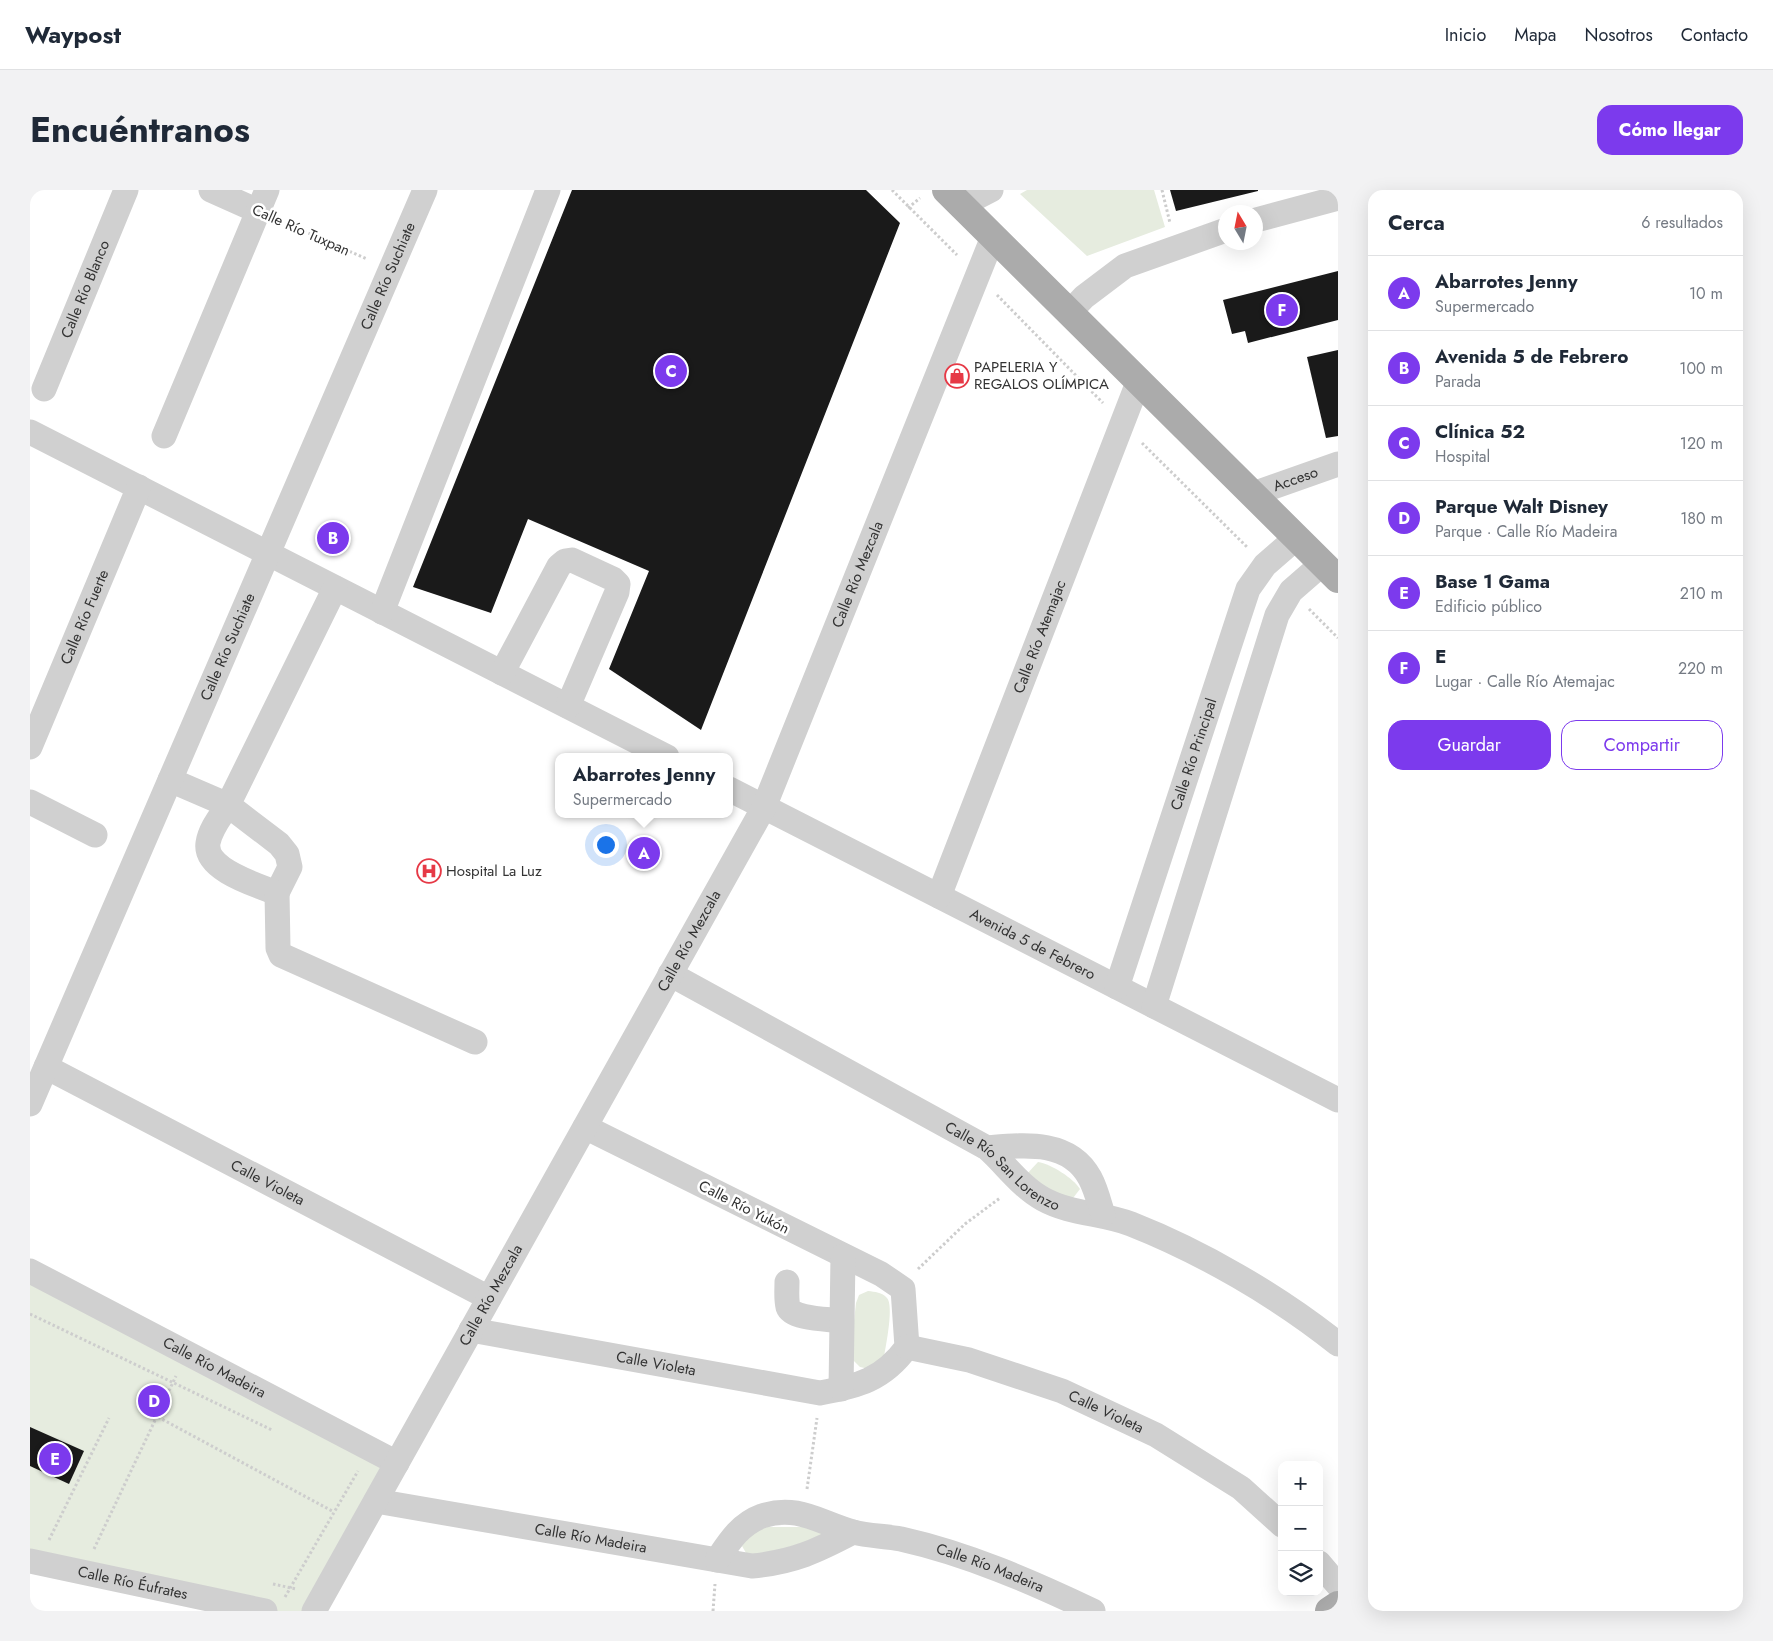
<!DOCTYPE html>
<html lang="es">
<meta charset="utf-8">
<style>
body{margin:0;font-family:Jost,sans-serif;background:#f2f2f3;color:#1f2937}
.controls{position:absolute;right:15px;bottom:15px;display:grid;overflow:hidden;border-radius:10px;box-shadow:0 5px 20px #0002}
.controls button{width:45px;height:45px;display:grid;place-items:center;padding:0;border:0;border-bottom:1px solid #e0e1e3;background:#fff;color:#1f2937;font:25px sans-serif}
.compass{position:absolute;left:1188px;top:15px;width:45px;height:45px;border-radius:50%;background:#fff;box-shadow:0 5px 20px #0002;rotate:350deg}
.you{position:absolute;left:575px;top:654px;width:18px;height:18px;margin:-12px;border:4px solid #fff;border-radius:50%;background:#1a73e8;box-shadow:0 0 0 8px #1a73e833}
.badge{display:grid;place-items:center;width:32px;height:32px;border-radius:50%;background:#7c3aed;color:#fff;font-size:16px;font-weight:700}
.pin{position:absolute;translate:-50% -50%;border:2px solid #fff;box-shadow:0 1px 5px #0006}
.popup{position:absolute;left:525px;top:563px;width:178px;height:65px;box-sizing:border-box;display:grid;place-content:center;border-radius:10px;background:#fff;filter:drop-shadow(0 1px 4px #0005);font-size:16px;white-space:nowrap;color:#747a83}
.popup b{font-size:19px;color:#1f2937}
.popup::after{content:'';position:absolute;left:50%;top:100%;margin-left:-10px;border:10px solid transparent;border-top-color:#fff}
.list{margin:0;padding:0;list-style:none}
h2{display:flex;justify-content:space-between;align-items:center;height:65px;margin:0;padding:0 20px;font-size:21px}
h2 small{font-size:16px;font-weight:400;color:#747a83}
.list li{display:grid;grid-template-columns:32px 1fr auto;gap:15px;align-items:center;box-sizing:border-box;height:75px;padding:0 20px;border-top:1px solid #e0e1e3}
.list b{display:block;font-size:19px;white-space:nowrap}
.list p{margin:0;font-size:16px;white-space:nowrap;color:#747a83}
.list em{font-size:16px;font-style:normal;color:#747a83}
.actions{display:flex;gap:10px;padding:15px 20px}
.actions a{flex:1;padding:11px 0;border:1px solid #7c3aed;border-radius:15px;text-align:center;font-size:18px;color:#7c3aed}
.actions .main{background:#7c3aed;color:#fff}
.icon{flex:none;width:28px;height:28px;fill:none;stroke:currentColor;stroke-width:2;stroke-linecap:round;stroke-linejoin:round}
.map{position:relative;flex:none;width:1308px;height:1421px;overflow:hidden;border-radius:15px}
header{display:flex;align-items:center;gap:30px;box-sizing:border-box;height:70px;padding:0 25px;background:#fff;border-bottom:1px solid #e0e1e3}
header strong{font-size:24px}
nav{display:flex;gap:28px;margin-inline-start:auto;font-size:18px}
.intro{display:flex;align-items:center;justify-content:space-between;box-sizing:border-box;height:120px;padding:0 30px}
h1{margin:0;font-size:35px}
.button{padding:12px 22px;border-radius:15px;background:#7c3aed;color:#fff;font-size:18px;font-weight:700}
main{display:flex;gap:30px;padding:0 30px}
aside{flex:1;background:#fff;border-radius:15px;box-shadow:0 5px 20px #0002}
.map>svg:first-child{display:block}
.green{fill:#e6ecdf}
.building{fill:#1a1a1a}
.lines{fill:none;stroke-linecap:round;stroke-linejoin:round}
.path{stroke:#cdcdcd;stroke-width:3;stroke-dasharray:2.5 2.5;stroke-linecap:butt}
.minor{stroke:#d0d0d0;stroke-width:25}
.major{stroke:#ababab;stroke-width:28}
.labels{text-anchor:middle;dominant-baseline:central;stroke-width:5;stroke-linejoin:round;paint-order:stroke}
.street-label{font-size:15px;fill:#333;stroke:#fff}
.poi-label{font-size:15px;fill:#333;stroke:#fff;text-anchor:start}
</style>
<header>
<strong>Waypost</strong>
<nav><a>Inicio</a><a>Mapa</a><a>Nosotros</a><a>Contacto</a></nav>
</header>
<div class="intro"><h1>Encuéntranos</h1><a class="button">Cómo llegar</a></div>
<main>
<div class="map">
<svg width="1308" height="1421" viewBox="0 0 1308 1421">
<rect width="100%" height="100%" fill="#fff"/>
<g class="green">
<path d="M997,0H1124L1135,37L1057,66L990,4Z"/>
<path d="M1008,972C1021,974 1043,988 1050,999L1040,1012L996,985Z"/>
<path d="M0,1081L367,1273L284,1421H235L0,1371Z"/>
<path d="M838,1101C845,1102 852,1102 857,1108C864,1116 856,1155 854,1167L839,1179L830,1177L820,1167L826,1113L829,1105Z"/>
<path d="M734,1337H784L794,1345L733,1367L716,1363L712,1356L717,1346Z"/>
</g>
<g class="building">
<path d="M542,0H836L870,33L671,540L579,479L619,381L498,329L461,423L383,397Z"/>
<path d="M1140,0H1228V1L1146,21Z"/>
<path d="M1308,81V130L1218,153L1215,141L1202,144L1193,110Z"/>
<path d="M1308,160V246L1296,248L1277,167Z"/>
<path d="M0,1237L54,1261L39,1294L0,1276Z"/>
</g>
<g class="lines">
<g class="path">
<path d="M862,0L927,65"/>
<path d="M1132,0L1140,33"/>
<path d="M878,18L890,8"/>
<path d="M251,31L337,69"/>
<path d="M967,105L1073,213"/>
<path d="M1112,253L1218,358"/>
<path d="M1279,419L1308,448"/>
<path d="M888,1079L935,1034L970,1008"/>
<path d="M0,1124L242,1240"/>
<path d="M128,1227L304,1322"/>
<path d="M777,1299L787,1228"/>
<path d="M19,1350L79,1228"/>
<path d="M64,1359L146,1186"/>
<path d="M243,1394L266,1399"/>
<path d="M255,1407L328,1281"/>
<path d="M683,1421L685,1394"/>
</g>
<g class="minor">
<path d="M181,0L228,21"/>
<path d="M932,15L961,0"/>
<path d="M1226,30L1308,8"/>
<path d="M1040,122L1054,107L1095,76L1196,40"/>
<path id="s1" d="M14,199L96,0"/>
<path d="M0,242L637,567"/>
<path d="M134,246L237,0"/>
<path id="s2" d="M1223,304L1308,274"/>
<path d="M352,422L518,0"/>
<path d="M472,483L529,376L535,371L542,370L583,389L588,394L587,402L538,516"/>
<path id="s3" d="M0,557L109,297"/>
<path d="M140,590L198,615L249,654L257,664L260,677L247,703C227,695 174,680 178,653C180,639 191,626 198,615L305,398"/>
<path id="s4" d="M699,599L1308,910"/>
<path d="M0,612L65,645"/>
<path d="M247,703L248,758L251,765L445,852"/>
<path id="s5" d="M909,706L1109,190"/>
<path id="s6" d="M640,784L957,958C976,975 991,997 1013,1009C1040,1024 1072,1023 1101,1034C1172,1062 1248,1106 1308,1154"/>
<path id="s7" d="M1087,797L1218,399L1235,375L1266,348"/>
<path d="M1124,816L1247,425L1261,401L1292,374"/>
<path id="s8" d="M16,877L459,1108"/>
<path id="s9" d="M0,914L395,0"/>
<path d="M957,958C993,955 1039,949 1060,988C1066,999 1069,1012 1073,1025"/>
<path id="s10" d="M0,1081L367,1273"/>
<path d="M757,1092C757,1100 756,1109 758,1117C762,1129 799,1129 811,1131"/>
<path id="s11" d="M441,1140L790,1203C828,1196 853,1190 877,1157L873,1099L851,1084L555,937"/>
<path id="s12" d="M877,1157L939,1170L1032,1201L1126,1245L1211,1298L1252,1335"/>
<path d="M811,1199L813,1066"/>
<path id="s13" d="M346,1311L722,1376C764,1372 787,1361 823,1342"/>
<path id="s14" d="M687,1370C699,1352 710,1334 732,1326C768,1314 790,1333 823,1342C838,1346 855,1346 871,1349C938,1364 1002,1392 1063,1421"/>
<path id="s15" d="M0,1371L235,1421"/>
<path d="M1289,1373L1308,1395"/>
<path id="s16" d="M284,1421L734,617L963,47"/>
</g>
<g class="major">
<path d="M916,0L1308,389"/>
<path d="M1299,1421L1308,1415"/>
</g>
</g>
<defs>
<g id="shop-ring" transform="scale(1.25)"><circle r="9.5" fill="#fff" stroke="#e63946" stroke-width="1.5"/><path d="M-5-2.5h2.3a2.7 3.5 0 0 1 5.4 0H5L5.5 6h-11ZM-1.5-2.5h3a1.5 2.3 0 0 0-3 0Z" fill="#e63946"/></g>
<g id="hospital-ring" transform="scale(1.25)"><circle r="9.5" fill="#fff" stroke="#e63946" stroke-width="1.5"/><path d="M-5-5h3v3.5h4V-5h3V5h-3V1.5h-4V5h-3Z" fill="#e63946"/></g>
</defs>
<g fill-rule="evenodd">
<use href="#shop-ring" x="927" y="186"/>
<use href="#hospital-ring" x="399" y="681"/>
</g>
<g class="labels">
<g class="street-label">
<text transform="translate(271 40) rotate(24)">Calle Río Tuxpan</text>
<text stroke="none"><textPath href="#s9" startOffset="902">Calle Río Suchiate</textPath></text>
<text stroke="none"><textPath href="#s1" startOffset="108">Calle Río Blanco</textPath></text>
<text stroke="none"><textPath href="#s2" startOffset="45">Acceso</textPath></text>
<text stroke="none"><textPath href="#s16" startOffset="1172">Calle Río Mezcala</textPath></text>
<text stroke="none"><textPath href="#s3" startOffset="141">Calle Río Fuerte</textPath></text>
<text stroke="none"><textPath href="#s5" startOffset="278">Calle Río Atemajac</textPath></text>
<text stroke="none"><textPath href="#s9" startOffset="498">Calle Río Suchiate</textPath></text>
<text stroke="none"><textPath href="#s7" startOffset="245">Calle Río Principal</textPath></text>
<text stroke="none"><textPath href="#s16" startOffset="768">Calle Río Mezcala</textPath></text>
<text stroke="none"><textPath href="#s4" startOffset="341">Avenida 5 de Febrero</textPath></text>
<text stroke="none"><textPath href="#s6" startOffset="385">Calle Río San Lorenzo</textPath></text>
<text stroke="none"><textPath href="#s8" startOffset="250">Calle Violeta</textPath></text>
<text transform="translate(714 1017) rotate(27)">Calle Río Yukón</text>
<text stroke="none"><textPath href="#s16" startOffset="362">Calle Río Mezcala</textPath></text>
<text stroke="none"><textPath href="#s11" startOffset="188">Calle Violeta</textPath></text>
<text stroke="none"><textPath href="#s10" startOffset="208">Calle Río Madeira</textPath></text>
<text stroke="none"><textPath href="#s12" startOffset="210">Calle Violeta</textPath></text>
<text stroke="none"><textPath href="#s13" startOffset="218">Calle Río Madeira</textPath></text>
<text stroke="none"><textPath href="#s14" startOffset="301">Calle Río Madeira</textPath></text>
<text stroke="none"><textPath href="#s15" startOffset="105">Calle Río Éufrates</textPath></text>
</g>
<g class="poi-label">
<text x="944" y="177">PAPELERIA Y<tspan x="944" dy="17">REGALOS OLÍMPICA</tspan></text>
<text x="416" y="681">Hospital La Luz</text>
</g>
</g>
</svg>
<div class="controls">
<button>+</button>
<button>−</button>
<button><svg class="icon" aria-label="layers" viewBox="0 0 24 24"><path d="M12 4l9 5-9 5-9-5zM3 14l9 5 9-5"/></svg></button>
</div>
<svg class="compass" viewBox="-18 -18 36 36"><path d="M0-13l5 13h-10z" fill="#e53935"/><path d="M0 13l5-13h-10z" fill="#747a83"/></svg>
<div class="you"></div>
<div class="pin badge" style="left:614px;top:663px">A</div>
<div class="popup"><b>Abarrotes Jenny</b>Supermercado</div>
<div class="pin badge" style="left:303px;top:348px">B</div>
<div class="pin badge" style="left:641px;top:181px">C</div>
<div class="pin badge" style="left:124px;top:1211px">D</div>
<div class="pin badge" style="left:25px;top:1269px">E</div>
<div class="pin badge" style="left:1252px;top:120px">F</div>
</div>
<aside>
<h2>Cerca<small>6 resultados</small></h2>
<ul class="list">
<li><span class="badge">A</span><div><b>Abarrotes Jenny</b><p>Supermercado</p></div><em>10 m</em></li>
<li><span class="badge">B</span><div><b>Avenida 5 de Febrero</b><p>Parada</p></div><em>100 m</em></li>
<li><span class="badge">C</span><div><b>Clínica 52</b><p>Hospital</p></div><em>120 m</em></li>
<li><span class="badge">D</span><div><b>Parque Walt Disney</b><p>Parque · Calle Río Madeira</p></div><em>180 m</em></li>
<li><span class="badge">E</span><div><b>Base 1 Gama</b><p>Edificio público</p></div><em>210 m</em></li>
<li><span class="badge">F</span><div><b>E</b><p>Lugar · Calle Río Atemajac</p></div><em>220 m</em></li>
</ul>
<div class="actions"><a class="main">Guardar</a><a>Compartir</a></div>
</aside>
</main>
